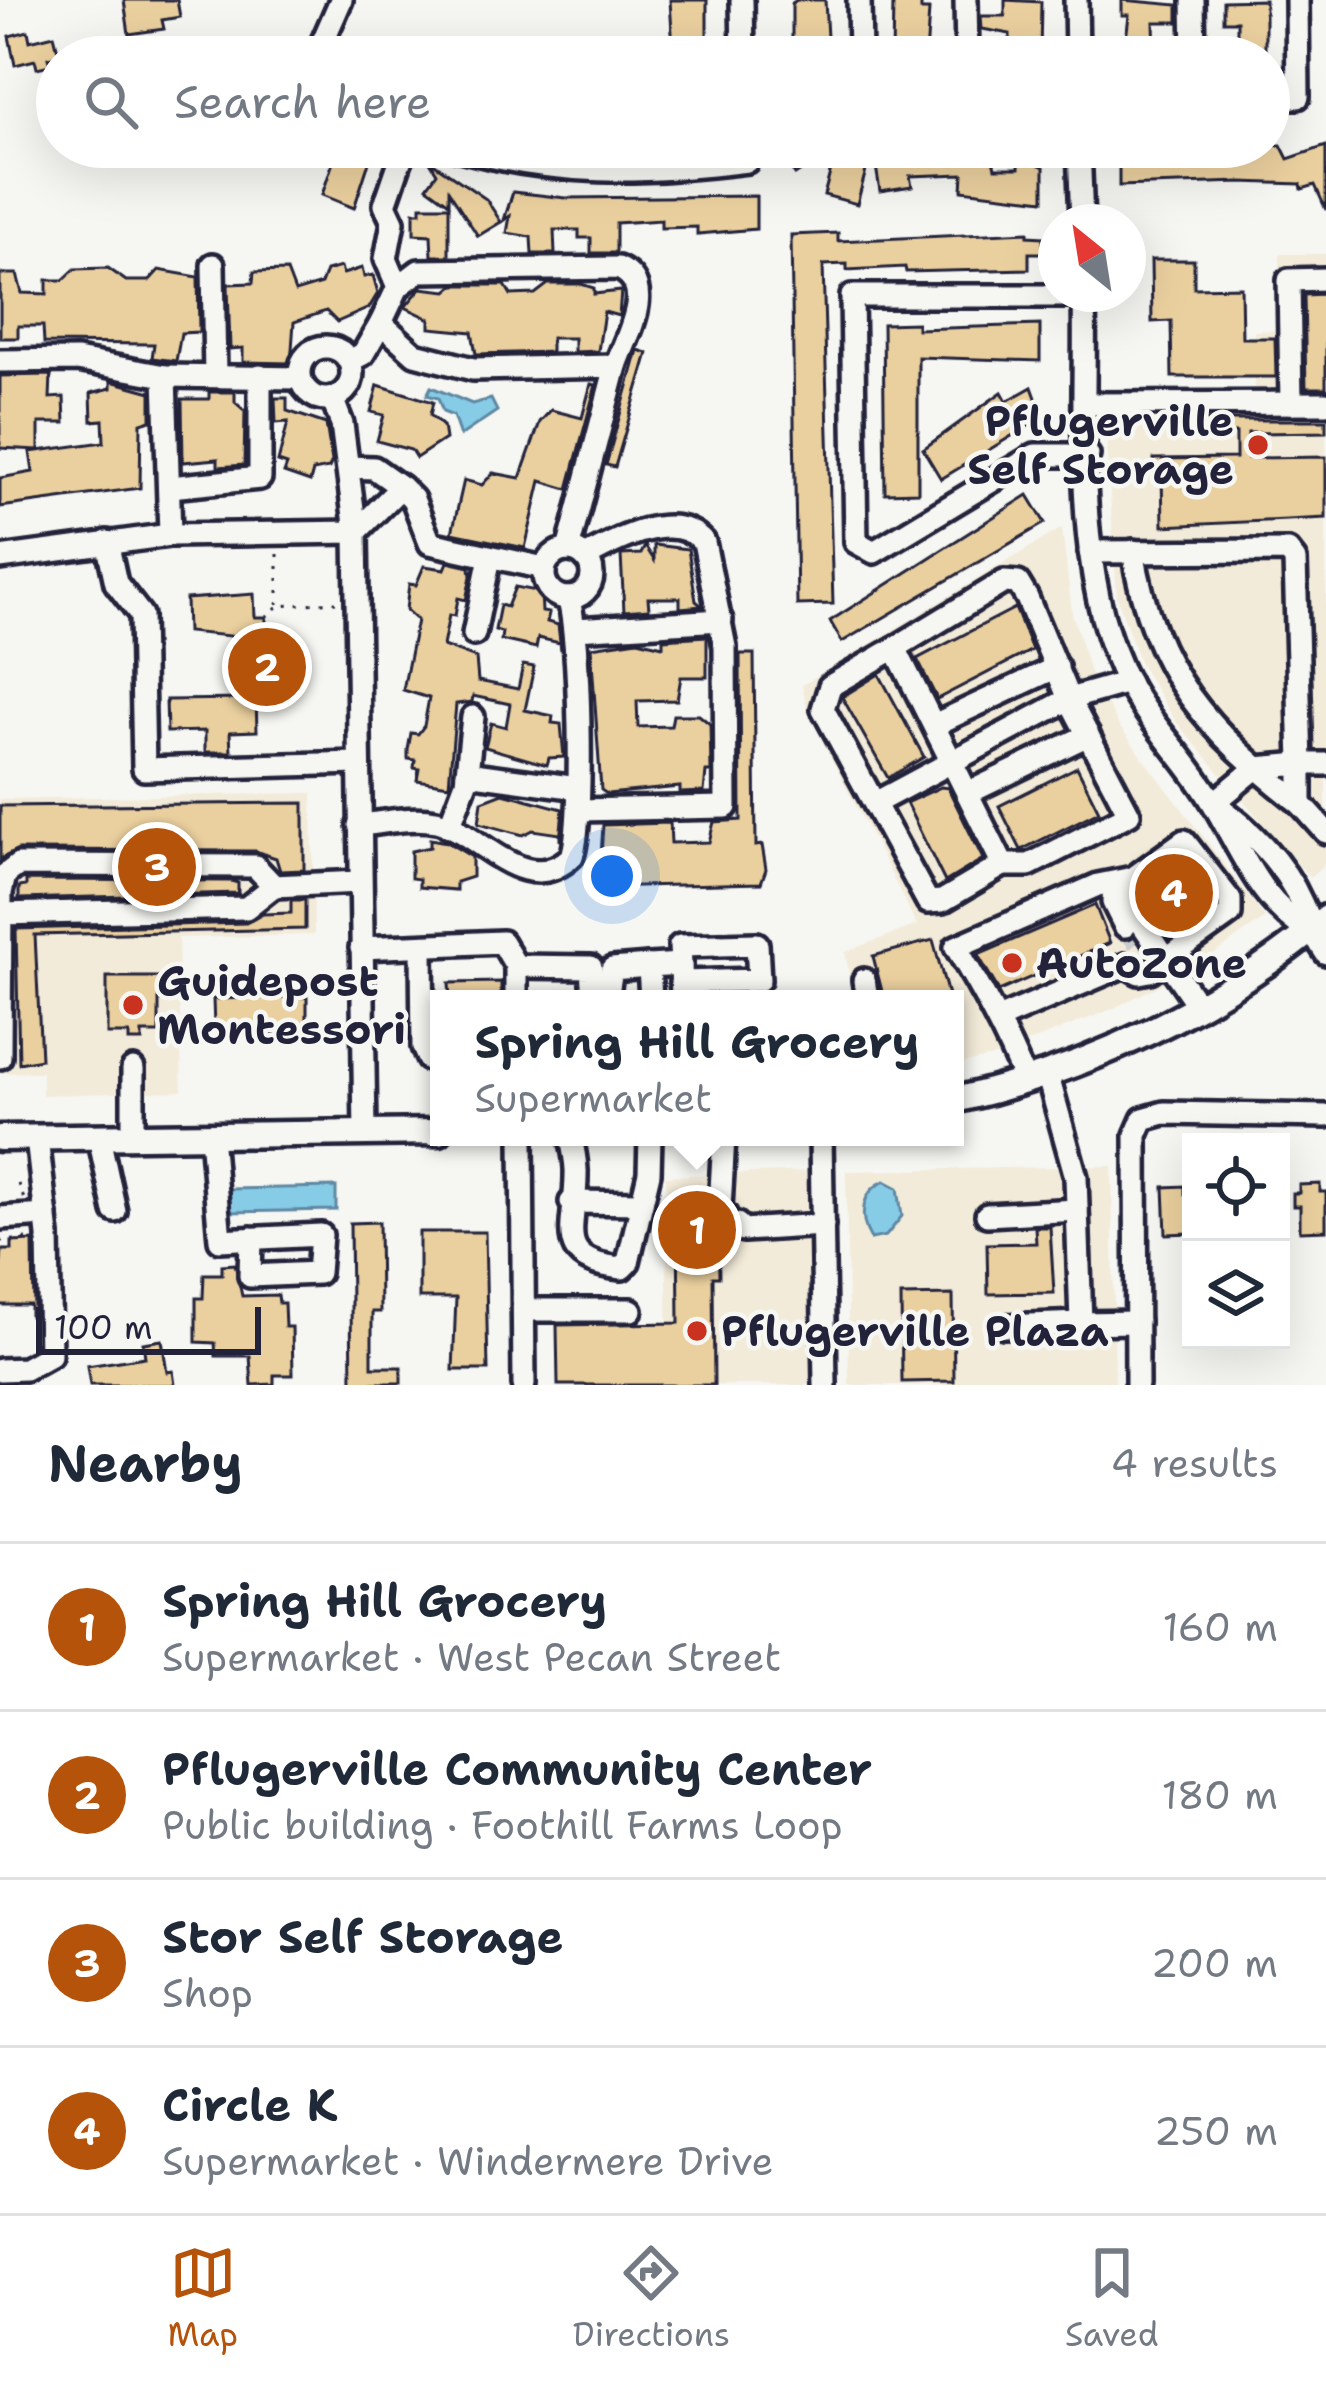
<!DOCTYPE html>
<meta charset="utf-8">
<style>
body{margin:0;font-family:"Shantell Sans",sans-serif;background:#f2f2f3;color:#1f2937}
.controls{position:absolute;right:36px;bottom:36px;display:grid;overflow:hidden;border-radius:0px;box-shadow:0 12px 48px #0002}
.controls button{width:108px;height:108px;display:grid;place-items:center;padding:0;border:0;border-bottom:3px solid #e0e1e3;background:#fff;color:#1f2937;font:60px sans-serif}
.compass{position:absolute;left:1038px;top:204px;width:108px;height:108px;border-radius:50%;background:#fff;box-shadow:0 12px 48px #0002;rotate:330deg}
.scale{position:absolute;left:36px;bottom:30px;width:225px;box-sizing:border-box;padding-left:12px;border:6px solid #22223b;border-top:0;font-size:33px;line-height:42px;white-space:nowrap;color:#22223b;-webkit-text-stroke:9px #f6f6f2;paint-order:stroke}
.you{position:absolute;left:612px;top:876px;width:42px;height:42px;margin:-30px;border:9px solid #fff;border-radius:50%;background:#1a73e8;box-shadow:0 0 0 18px #1a73e833}
.badge{display:grid;place-items:center;width:78px;height:78px;border-radius:50%;background:#b45309;color:#fff;font-size:39px;font-weight:700}
.pin{position:absolute;translate:-50% -50%;border:6px solid #fff;box-shadow:0 3px 12px #0006}
.popup{position:absolute;left:430px;top:990px;width:534px;height:156px;box-sizing:border-box;display:grid;place-content:center;border-radius:0px;background:#fff;filter:drop-shadow(0 3px 9px #0005);font-size:39px;white-space:nowrap;color:#747a83}
.popup b{font-size:45px;color:#1f2937}
.popup::after{content:'';position:absolute;left:50%;top:100%;margin-left:-24px;border:24px solid transparent;border-top-color:#fff}
.list{margin:0;padding:0;list-style:none}
h2{display:flex;justify-content:space-between;align-items:center;height:156px;margin:0;padding:0 48px;font-size:51px}
h2 small{font-size:39px;font-weight:400;color:#747a83}
.list li{display:grid;grid-template-columns:78px 1fr auto;gap:36px;align-items:center;box-sizing:border-box;height:168px;padding:0 48px;border-top:3px solid #e0e1e3}
.list b{display:block;font-size:45px;white-space:nowrap}
.list p{margin:0;font-size:39px;white-space:nowrap;color:#747a83}
.list em{font-size:39px;font-style:normal;color:#747a83}
.icon{flex:none;width:66px;height:66px;fill:none;stroke:currentColor;stroke-width:2;stroke-linecap:round;stroke-linejoin:round}
.map{position:relative;flex:none;width:1326px;height:1385px;overflow:hidden}
.search{position:absolute;background:#fff;box-shadow:0 12px 48px #0002;left:36px;right:36px;top:36px;height:132px;display:flex;align-items:center;gap:30px;box-sizing:border-box;padding:0 42px;border-radius:66px;color:#747a83;font-size:45px}
.sheet{height:828px;background:#fff}
nav{display:flex;justify-content:space-around;align-items:center;box-sizing:border-box;height:168px;border-top:3px solid #e0e1e3;background:#fff;font-size:33px;color:#747a83}
nav a{display:grid;justify-items:center;gap:6px}
nav .on{color:#b45309}
.map>svg:first-child{display:block}
.built{fill:#f3ebd9}
.water{fill:#86cce7;stroke:#5e88a2;stroke-width:3}
.building{fill:#ebd09f;stroke:#22223b;stroke-width:3}
.lines{fill:none;stroke-linecap:round;stroke-linejoin:round}
.minor-tunnel{stroke:#cccccd;stroke-width:21;stroke-dasharray:21 10;stroke-linecap:butt}
.minor-casing{stroke:#22223b;stroke-width:30}
.major-casing{stroke:#22223b;stroke-width:33}
.path{stroke:#22223b;stroke-width:3;stroke-dasharray:3 9;stroke-linecap:butt}
.minor{stroke:#f6f6f2;stroke-width:21}
.major{stroke:#f6f6f2;stroke-width:24}
.poi-dot{fill:#c8321e;stroke:#f6f6f2;stroke-width:4.5}
.labels{text-anchor:middle;dominant-baseline:central;stroke-width:9;stroke-linejoin:round;paint-order:stroke}
.poi-label{font-size:42px;font-weight:bold;fill:#22223b;stroke:#f6f6f2;text-anchor:start}
</style>
<div class="map">
<svg width="1326" height="1385" viewBox="0 0 1326 1385">
<rect width="100%" height="100%" fill="#f6f6f2"/>
<filter id="ink" filterUnits="userSpaceOnUse"><feTurbulence type="fractalNoise" baseFrequency=".00833" numOctaves="2"/><feDisplacementMap in="SourceGraphic" scale="24" xChannelSelector="R" yChannelSelector="G"/><feConvolveMatrix kernelMatrix="1 2 1 2 8 2 1 2 1" color-interpolation-filters="sRGB"/></filter>
<g filter="url(#ink)">
<g class="built">
<path d="M1280,254H1326V863L1310,878L1177,723L1140,664L1117,597L1105,420L1106,396L1254,395V331L1280,330Z"/>
<path d="M1062,528L1072,613L1089,670L1119,726L1265,918L1196,967L1112,1009L992,1057L955,1065V999H854L845,952L917,925L808,712L802,685Z"/>
<path d="M312,793L314,935L178,938L182,1091L42,1095V1072L0,1073V799Z"/>
<path d="M1112,1166L1115,1385H849L846,1171Z"/>
<path d="M812,1171L811,1385H668L666,1176Z"/>
</g>
<g class="water">
<path d="M431,387L472,404L491,399L497,411L460,436L453,416L443,412L438,398L427,395Z"/>
<path d="M885,1181L898,1188L902,1216L886,1236L871,1239C858,1218 861,1191 885,1181Z"/>
<path d="M336,1187V1210L229,1212V1189Z"/>
</g>
<g class="building">
<path d="M124,0H177L180,17L162,20L164,29L129,34Z"/>
<path d="M670,0H707V48L673,49Z"/>
<path d="M797,0H825L828,57H800L798,49H792V3Z"/>
<path d="M921,0V10H929L926,57H892L893,3Z"/>
<path d="M1005,0L1041,2L1040,57H1010V34L982,29L981,16H1005Z"/>
<path d="M1122,0L1178,5V22H1154L1155,57L1124,56L1129,15H1122Z"/>
<path d="M1265,0V50L1260,57H1219L1220,43L1237,44V21H1223V1Z"/>
<path d="M28,31L30,41L54,35L59,55L48,58L50,65L37,68L35,60L15,65L9,36Z"/>
<path d="M1281,145L1288,159L1326,146V210L1315,185L1302,189L1301,184L1241,182L1119,186V155H1126V147H1143V155H1172L1171,147Z"/>
<path d="M338,147L373,150L354,208L322,195Z"/>
<path d="M777,147H807L829,153L795,175Z"/>
<path d="M924,147H990L995,168H1019V147H1037L1036,163L1044,167V200L962,190L963,174L910,176L912,186L880,191L875,160L924,154Z"/>
<path d="M835,154L868,163L857,204L824,195Z"/>
<path d="M429,160L486,199L501,222L478,236L449,191V203L427,187L437,173Z"/>
<path d="M513,192L566,198L756,196V229L697,234V227L661,228V220L616,223V253H591V238H579V230H554L555,254H532L531,237L507,233L510,216L504,220Z"/>
<path d="M421,206H449V256H432L431,235L414,234V212H421Z"/>
<path d="M1028,232V236L1043,237V253H1029V269L906,272L905,267L847,270V264L823,265L833,604L797,605L791,235L838,233V241Z"/>
<path d="M1151,260H1194V288L1241,287L1242,338H1275L1276,377H1172L1171,321L1152,322Z"/>
<path d="M341,267L343,274L362,268L364,277L373,275L378,293L369,308L337,322L326,311L294,322L291,363L243,362V348L230,349L228,284L253,283L254,272L287,271L295,292L321,284L326,271Z"/>
<path d="M108,268L126,281H149L159,270L198,277L199,332L181,333L176,361L152,358L154,344L44,343L43,326H18V338H0V274H17L22,293L47,294V280H63L75,269Z"/>
<path d="M548,284H581L594,288V294L621,291L619,316L604,312L598,351L574,352V338H551V352L476,354L472,332L430,328V319L405,307L421,288L447,291L454,285H505L511,295L535,294Z"/>
<path d="M1326,294V388H1306L1304,295Z"/>
<path d="M917,323V329L1040,325V361L918,357V492L885,493L883,324Z"/>
<path d="M638,350L648,353L615,467L606,465Z"/>
<path d="M51,375L50,398L64,397L65,423H39V450L0,448V376Z"/>
<path d="M111,381L151,392V420L141,423L140,488L0,507V478L33,472L30,452L104,442L103,420L92,421L91,393L111,388Z"/>
<path d="M591,384L596,385L568,489L541,481L525,548L452,533L464,480L482,485L493,473L520,478L540,422L551,410L582,418Z"/>
<path d="M378,385L433,402L430,415L443,426L445,439L416,458L411,450L377,441L384,415L371,412Z"/>
<path d="M1032,387L1043,417L941,479L923,449L1002,392L1007,401Z"/>
<path d="M209,392H235V402L245,411L244,465L218,467V459L183,462L182,399H209Z"/>
<path d="M275,398H287V411L326,424L332,461L329,468L313,471L310,482L284,473L287,465L278,462L288,422L276,423Z"/>
<path d="M1191,420H1326V432L1248,433V458L1326,457V518L1163,526L1162,471H1154V459L1236,458V433H1191Z"/>
<path d="M1028,495L1045,523L842,642L830,621Z"/>
<path d="M654,545L688,549L696,601L702,606L680,608V598H648L649,609L624,611L621,555L641,554L645,546L654,560Z"/>
<path d="M448,562L470,567L471,576L466,600L458,598L455,616L449,615L443,646L476,658L478,681L518,689L523,665L534,667L525,710L553,716L552,723L561,724L564,757L549,758L547,765L485,747L491,723L506,727L510,704L473,696L472,702L456,704L449,785L417,780L419,769L414,768L415,760L408,759V750L411,733L418,734L424,726L429,698L403,690L417,620L406,610L407,601L409,584L416,585L424,566L445,569Z"/>
<path d="M515,587L541,592L542,612L549,613L547,622L558,625L561,650L560,643L538,638L536,648L501,640L502,632L495,630L500,605L507,607Z"/>
<path d="M254,594L255,617H266V631H292L293,680L242,678L241,637L187,632L186,599Z"/>
<path d="M1015,608L1032,650L937,699L917,659Z"/>
<path d="M707,636V677H681L677,700L637,701L638,727L671,726L673,715H699L710,724L711,772H706L704,792L680,793V787L607,794L601,790L591,647L638,640L663,646V639Z"/>
<path d="M740,654H754L756,846L762,845L766,869L761,883L599,887L603,825L670,823L671,843L709,842L714,822L741,820Z"/>
<path d="M879,674L924,757L888,778L842,697Z"/>
<path d="M248,699H256L257,731L230,732L231,752H205V731L167,732L166,700Z"/>
<path d="M1077,767L1099,811L1021,850L999,806Z"/>
<path d="M941,787L948,788L983,859L945,882L906,803Z"/>
<path d="M503,793L563,809L560,841V834L533,830L523,835L479,823L482,801Z"/>
<path d="M304,803V870L280,871L276,858L255,851L18,850L0,859V806Z"/>
<path d="M430,839L447,842L472,857V877L456,882V890L419,887V879L411,878V851L430,847Z"/>
<path d="M26,880L231,881L238,883V893L19,899V887L26,886Z"/>
<path d="M1197,882L1215,906L1170,938L1153,914L1168,903L1163,895L1180,883L1186,890Z"/>
<path d="M291,900H305V929L35,935L41,1059L19,1063L16,929L246,923L263,914L291,913Z"/>
<path d="M1095,905L1110,943L999,991L978,955Z"/>
<path d="M933,940L949,999H884L873,956Z"/>
<path d="M107,977H159V1033H142V1041H129V1034H107Z"/>
<path d="M501,982V999H450L449,983Z"/>
<path d="M307,997V1033L222,1035V1027H214L213,999Z"/>
<path d="M1320,1184V1192H1326V1230L1300,1231V1206H1293V1193H1299V1185Z"/>
<path d="M1185,1186V1194H1191V1233L1166,1234L1164,1187Z"/>
<path d="M678,1221H711L718,1227L719,1277H713L714,1385H558L557,1325L679,1323Z"/>
<path d="M379,1222L380,1312H372V1367H401V1383H352L350,1223Z"/>
<path d="M1035,1227H1050L1054,1293L988,1294L987,1244L1036,1243Z"/>
<path d="M419,1232H485L488,1370H453L456,1298H419Z"/>
<path d="M33,1241L34,1316H30V1305H0V1271L2,1250H12V1242Z"/>
<path d="M235,1264L242,1296L278,1295L279,1303H284L285,1327H292L293,1375H274V1384L252,1385L250,1356H216L215,1343L196,1342V1298H203L204,1274H222V1265Z"/>
<path d="M953,1295L954,1381L902,1382L901,1296Z"/>
<path d="M162,1340L167,1372L173,1371L175,1385H90L87,1366L145,1357L143,1343Z"/>
</g>
<g class="lines">
<path class="minor-tunnel" d="M1125,926L1140,945"/>
<g class="minor-casing">
<g id="minor">
<path d="M742,0L743,57"/>
<path d="M859,0L860,57"/>
<path d="M966,0L967,57"/>
<path d="M1076,0L1077,57"/>
<path d="M1193,0L1194,57"/>
<path d="M316,57L341,0"/>
<path d="M1269,97H1298L1297,0"/>
<path d="M453,147C555,176 642,174 747,161L746,147"/>
<path d="M1079,147L1082,222"/>
<path d="M213,265L215,376"/>
<path d="M398,287L386,259L393,222L385,205L405,147"/>
<path d="M1084,294C1087,416 1070,572 1128,683C1151,726 1188,760 1213,803C1242,851 1259,902 1310,932"/>
<path d="M1084,296H852L856,542L874,552L1035,455H1088"/>
<path d="M381,323L398,287L419,271L618,268C658,285 626,336 616,366"/>
<circle cx="326" cy="373" r="26"/>
<path d="M0,361L77,360L165,376L170,535"/>
<path d="M349,361L363,354L381,323L415,354L473,369L616,366L568,550"/>
<path d="M165,376L300,378"/>
<path d="M332,398L342,424L356,532"/>
<path d="M1291,403L1289,280L1326,279"/>
<path d="M1087,404L1326,403"/>
<path d="M348,467L374,468L401,487"/>
<path d="M170,487L260,478V376"/>
<path d="M356,532L401,487L413,499L430,543L544,568"/>
<path d="M107,542L116,583L141,615L144,769L359,763"/>
<circle cx="568" cy="574" r="24"/>
<path d="M1133,551C1153,673 1207,730 1301,804V764L1256,768L1214,803"/>
<path d="M1090,552L1288,551L1295,560L1301,764H1326"/>
<path d="M0,558L170,535L356,532L365,1133"/>
<path d="M576,629L721,620"/>
<path d="M474,634L490,557"/>
<path d="M895,648L830,686L823,709L928,902L942,901L1003,865"/>
<path d="M934,725L1057,667"/>
<path d="M467,773L578,788"/>
<path d="M968,793L1088,735"/>
<path d="M875,803L1069,699L1129,814L1029,865H1003C967,792 931,720 895,648L1004,582L1018,583L1027,598L1069,699L1128,682"/>
<path d="M1214,803C1248,827 1284,863 1301,902C1310,921 1313,935 1326,953"/>
<path d="M1301,804L1326,832"/>
<path d="M579,810L726,807L725,647L704,542C674,508 616,540 585,557"/>
<path d="M359,825C383,823 412,816 436,821C479,831 525,901 572,856C584,826 580,628 568,598"/>
<path d="M449,827L466,782L473,717"/>
<path d="M1114,883L1199,1007"/>
<path d="M1114,884L1113,902L1125,926"/>
<path d="M1,914L246,908L274,886"/>
<path d="M361,948L502,942L516,966L591,967L593,999"/>
<path d="M422,948L423,1047L428,1059L439,1063"/>
<path d="M681,964L680,946L757,944L759,980L681,982"/>
<path d="M864,980L867,999"/>
<path d="M516,999V966"/>
<path d="M607,999L612,969L649,966"/>
<path d="M651,999L649,966L681,964L682,999"/>
<path d="M998,1019L1125,965L1139,973L1150,971L1230,914V900L1184,841L1133,878L1098,885L956,947C982,991 1006,1033 1025,1081"/>
<path d="M0,1057L1,893L5,875L18,865L255,866L274,886L360,882"/>
<path d="M133,1069V1136"/>
<path d="M1047,1073L1076,1177L1081,1323L1137,1322"/>
<path d="M211,1135L220,1240L321,1235L318,1273L250,1276L251,1238"/>
<path d="M99,1137L115,1211"/>
<path d="M522,1137L524,1385"/>
<path d="M571,1137C573,1149 577,1163 576,1176C576,1227 551,1261 622,1268L628,1262L649,1173L650,1137"/>
<path d="M724,1137L720,1208L725,1214"/>
<path d="M821,1137L825,1385"/>
<path d="M571,1202L642,1203"/>
<path d="M987,1215L1077,1210"/>
<path d="M0,1218L46,1215"/>
<path d="M737,1224L743,1230L823,1225"/>
<path d="M524,1310H631"/>
<path d="M1004,1326L1081,1323"/>
<path d="M0,1370L25,1369L50,1355L48,1236L37,1138"/>
<path d="M1137,1385L1136,1135L1143,1119L1164,1113L1326,1116"/>
</g>
</g>
<g class="major-casing">
<g id="major">
<path d="M955,1100C1090,1069 1220,1007 1326,918"/>
<path d="M0,1138L439,1132"/>
</g>
</g>
<g class="path">
<path d="M278,554V604"/>
<path d="M266,617L278,606L336,602"/>
<path d="M18,1184L24,1199"/>
<path d="M0,1241L28,1239"/>
</g>
<use href="#minor" class="minor"/>
<use href="#major" class="major"/>
</g>
</g>
<g class="poi-dot">
<circle cx="1258" cy="445" r="12"/>
<circle cx="1012" cy="963" r="12"/>
<circle cx="133" cy="1005" r="12"/>
<circle cx="697" cy="1331" r="12"/>
</g>
<g class="labels">
<g class="poi-label">
<text x="1234" y="421" text-anchor="end">Pflugerville<tspan x="1234" dy="48">Self Storage</tspan></text>
<text x="1036" y="963">AutoZone</text>
<text x="157" y="981">Guidepost<tspan x="157" dy="48">Montessori</tspan></text>
<text x="721" y="1331">Pflugerville Plaza</text>
</g>
</g>
</svg>
<div class="controls">
<button><svg class="icon" aria-label="locate" viewBox="0 0 24 24"><circle cx="12" cy="12" r="6"/><path d="M12 2v4M12 18v4M2 12h4M18 12h4"/></svg></button>
<button><svg class="icon" aria-label="layers" viewBox="0 0 24 24"><path d="M12 4l9 5-9 5-9-5zM3 14l9 5 9-5"/></svg></button>
</div>
<svg class="compass" viewBox="-18 -18 36 36"><path d="M0-13l5 13h-10z" fill="#e53935"/><path d="M0 13l5-13h-10z" fill="#747a83"/></svg>
<div class="scale">100 m</div>
<div class="you"></div>
<div class="pin badge" style="left:697px;top:1230px">1</div>
<div class="popup"><b>Spring Hill Grocery</b>Supermarket</div>
<div class="pin badge" style="left:267px;top:667px">2</div>
<div class="pin badge" style="left:157px;top:867px">3</div>
<div class="pin badge" style="left:1174px;top:893px">4</div>
<div class="search"><svg class="icon" aria-label="search" viewBox="0 0 24 24"><circle cx="10" cy="10" r="6"/><path d="M15 15l6 6"/></svg>Search here</div>
</div>
<section class="sheet">
<h2>Nearby<small>4 results</small></h2>
<ul class="list">
<li><span class="badge">1</span><div><b>Spring Hill Grocery</b><p>Supermarket · West Pecan Street</p></div><em>160 m</em></li>
<li><span class="badge">2</span><div><b>Pflugerville Community Center</b><p>Public building · Foothill Farms Loop</p></div><em>180 m</em></li>
<li><span class="badge">3</span><div><b>Stor Self Storage</b><p>Shop</p></div><em>200 m</em></li>
<li><span class="badge">4</span><div><b>Circle K</b><p>Supermarket · Windermere Drive</p></div><em>250 m</em></li>
</ul>
</section>
<nav>
<a class="on"><svg class="icon" aria-label="map" viewBox="0 0 24 24"><path d="M3 6l6-2 6 2 6-2v14l-6 2-6-2-6 2zM9 4v14M15 6v14"/></svg>Map</a>
<a><svg class="icon" aria-label="directions" viewBox="0 0 24 24"><path d="M12 3l9 9-9 9-9-9zM9 14v-3h6M13 9l2 2-2 2"/></svg>Directions</a>
<a><svg class="icon" aria-label="saved" viewBox="0 0 24 24"><path d="M7 4h10v16l-5-4-5 4z"/></svg>Saved</a>
</nav>
